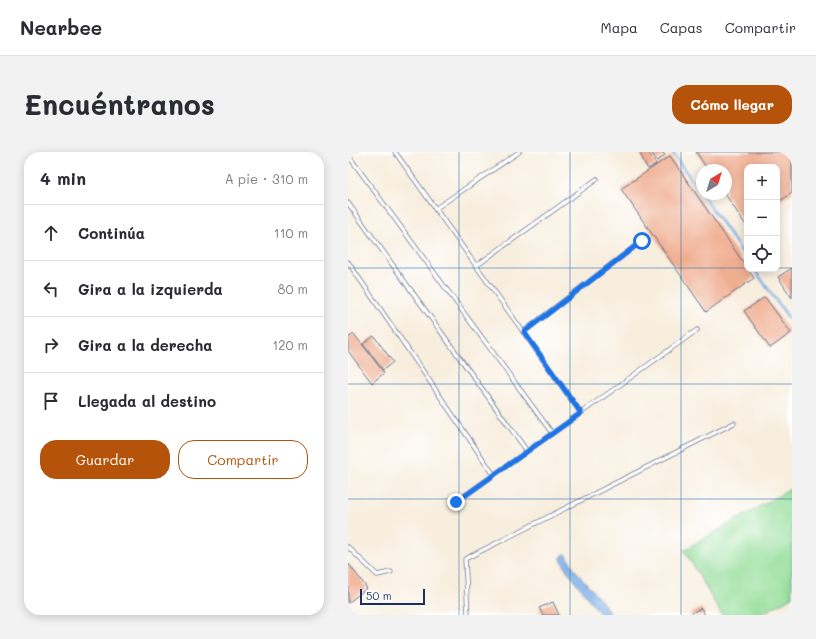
<!DOCTYPE html>
<html lang="es">
<meta charset="utf-8">
<style>
body{margin:0;font-family:Mali,sans-serif;background:#f2f2f3;color:#2b2b33}
.controls{position:absolute;right:12px;top:12px;display:grid;overflow:hidden;border-radius:8px;box-shadow:0 2px 10px #0003}
.controls button{width:36px;height:36px;display:grid;place-items:center;padding:0;border:0;border-bottom:1px solid #e1e1e2;background:#fff;color:#2b2b33;font:20px sans-serif}
.compass{position:absolute;left:348px;top:12px;width:36px;height:36px;border-radius:50%;background:#fff;box-shadow:0 2px 10px #0003;rotate:38deg}
.scale{position:absolute;left:12px;bottom:10px;width:65px;box-sizing:border-box;padding-left:4px;border:2px solid #1b2f5e;border-top:0;font-size:11px;line-height:14px;white-space:nowrap;color:#1b2f5e;-webkit-text-stroke:3px #fff;paint-order:stroke}
.stop{position:absolute;width:12px;height:12px;margin:-9px;border:3px solid #1a73e8;border-radius:50%;background:#fff}
.stop.end{background:#1a73e8;border-color:#fff;box-shadow:0 1px 4px #0008}
.list{margin:0;padding:0;list-style:none}
h2{display:flex;justify-content:space-between;align-items:center;height:52px;margin:0;padding:0 16px;font-size:17px}
h2 small{font-size:13px;font-weight:400;color:#7c7c81}
.list li{display:grid;grid-template-columns:26px 1fr auto;gap:12px;align-items:center;box-sizing:border-box;height:56px;padding:0 16px;border-top:1px solid #e1e1e2}
.list b{display:block;font-size:15px;white-space:nowrap}
.list em{font-size:13px;font-style:normal;color:#7c7c81}
.actions{display:flex;gap:8px;padding:12px 16px}
.actions a{flex:1;padding:9px 0;border:1px solid #b45309;border-radius:16px;text-align:center;font-size:14px;color:#b45309}
.actions .main{background:#b45309;color:#fff}
.icon{flex:none;width:22px;height:22px;fill:none;stroke:currentColor;stroke-width:2;stroke-linecap:round;stroke-linejoin:round}
.map{position:relative;flex:none;width:444px;height:463px;overflow:hidden;border-radius:16px}
header{display:flex;align-items:center;gap:24px;box-sizing:border-box;height:56px;padding:0 20px;background:#fff;border-bottom:1px solid #e1e1e2}
header strong{font-size:19px}
nav{display:flex;gap:22px;margin-inline-start:auto;font-size:14px}
.intro{display:flex;align-items:center;justify-content:space-between;box-sizing:border-box;height:96px;padding:0 24px}
h1{margin:0;font-size:28px}
.button{padding:10px 18px;border-radius:16px;background:#b45309;color:#fff;font-size:14px;font-weight:700}
main{display:flex;gap:24px;padding:0 24px}
aside{flex:1;background:#fff;border-radius:16px;box-shadow:0 2px 10px #0003}
.map>svg:first-child{display:block}
.green{fill:#95de9a;stroke:#58867c}
.water{fill:#7aafe8;stroke:#4a6fa3}
.lines{fill:none;stroke-linecap:round;stroke-linejoin:round}
.stream{stroke:#7aafe8;stroke-width:2.5}
.building{fill:#f0ae91}
.lane-casing{stroke:#68728b;stroke-width:5}
.lane{stroke:#fff;stroke-width:3.5}
.route{stroke:#1a73e8;stroke-width:5}
.grid{fill:none;stroke:#1f6fb2;stroke-width:1;stroke-opacity:0.55}
</style>
<header>
<strong>Nearbee</strong>
<nav><a>Mapa</a><a>Capas</a><a>Compartir</a></nav>
</header>
<div class="intro"><h1>Encuéntranos</h1><a class="button">Cómo llegar</a></div>
<main>
<aside>
<h2>4 min<small>A pie · 310 m</small></h2>
<ul class="list">
<li><svg class="icon" aria-label="ahead" viewBox="0 0 24 24"><path d="M12 20V5M6 11l6-6 6 6"/></svg><div><b>Continúa</b></div><em>110 m</em></li>
<li><svg class="icon" aria-label="left" viewBox="0 0 24 24"><path d="M17 20v-9H6M10 6l-5 5 5 5"/></svg><div><b>Gira a la izquierda</b></div><em>80 m</em></li>
<li><svg class="icon" aria-label="right" viewBox="0 0 24 24"><path d="M7 20v-9h11M14 6l5 5-5 5"/></svg><div><b>Gira a la derecha</b></div><em>120 m</em></li>
<li><svg class="icon" aria-label="arrive" viewBox="0 0 24 24"><path d="M6 21V4h12l-3 4 3 4H6"/></svg><div><b>Llegada al destino</b></div></li>
</ul>
<div class="actions"><a class="main">Guardar</a><a>Compartir</a></div>
</aside>
<div class="map">
<svg width="444" height="463" viewBox="0 0 444 463">
<rect width="100%" height="100%" fill="#fff"/>
<filter id="ink" filterUnits="userSpaceOnUse"><feTurbulence type="fractalNoise" baseFrequency=".025" numOctaves="2"/><feDisplacementMap in="SourceGraphic" scale="8" xChannelSelector="R" yChannelSelector="G"/><feConvolveMatrix kernelMatrix="1 2 1 2 8 2 1 2 1" color-interpolation-filters="sRGB"/></filter>
<filter id="wash" filterUnits="userSpaceOnUse"><feTurbulence type="fractalNoise" baseFrequency=".012" numOctaves="4" result="noise"/><feDisplacementMap in="SourceGraphic" scale="16" xChannelSelector="R" yChannelSelector="G"/><feGaussianBlur stdDeviation="0.9" result="paint"/><feColorMatrix in="noise" values="0 0 0 0 0 0 0 0 0 0 0 0 0 0 0 0 0 1.4 0 .05"/><feComposite in="paint" operator="in"/></filter>
<g filter="url(#wash)">
<rect width="100%" height="100%" fill="#f8eede"/>
<path class="green" d="M444,336V445L412,463H374L336,398Z"/>
<path class="water" d="M218,402L227,418L253,448L263,463H253L218,417L213,407V405Z"/>
<g class="lines">
<g class="stream">
<path d="M324,0L399,107"/>
<path d="M406,117L444,171"/>
</g>
</g>
<g id="blocks">
<g class="building">
<path d="M296,0H300L308,12L300,17L294,8L295,7L292,2Z"/>
<path d="M303,0H314L317,3L309,9Z"/>
<path d="M348,0H444V41L429,51V15H399V71L397,72L377,42H378V18H360Z"/>
<path d="M322,4L406,126L358,160L273,37Z"/>
<path d="M444,116V146L430,125Z"/>
<path d="M417,145L443,181L422,196L396,159Z"/>
<path d="M6,182L36,221L24,231L0,199V186Z"/>
<path d="M26,184L45,210L35,218L15,192Z"/>
<path d="M0,411L19,436L0,451Z"/>
<path d="M205,450L211,463H195L191,456Z"/>
<path d="M353,456L357,463H340Z"/>
</g>
</g>
</g>
<g filter="url(#ink)">
<use href="#blocks" fill-opacity="0" stroke="#68728b" stroke-width="1"/>
<g class="lines">
<g class="lane-casing">
<g id="lane">
<path d="M47,0L233,261"/>
<path d="M0,3L204,281"/>
<path d="M0,51L179,299"/>
<path d="M87,57L171,0"/>
<path d="M0,110L146,323"/>
<path d="M128,114L249,27"/>
<path d="M175,180L294,89"/>
<path d="M108,350L349,178"/>
<path d="M0,395L29,423L43,420"/>
<path d="M120,463L117,407L386,271"/>
</g>
</g>
<use href="#lane" class="lane"/>
</g>
</g>
<g class="lines" filter="url(#ink)">
<path class="route" d="M108,350L233,261L176,180L294,89"/>
</g>
<path class="grid" d="M111,0V463M222,0V463M333,0V463M0,116H399M429,116H444M0,232H444M0,347H444"/>
</svg>
<div class="controls">
<button>+</button>
<button>−</button>
<button><svg class="icon" aria-label="locate" viewBox="0 0 24 24"><circle cx="12" cy="12" r="6"/><path d="M12 2v4M12 18v4M2 12h4M18 12h4"/></svg></button>
</div>
<svg class="compass" viewBox="-18 -18 36 36"><path d="M0-13l5 13h-10z" fill="#e53935"/><path d="M0 13l5-13h-10z" fill="#7c7c81"/></svg>
<div class="scale">50 m</div>
<div class="stop" style="left:294px;top:89px"></div>
<div class="stop end" style="left:108px;top:350px"></div>
</div>
</main>
